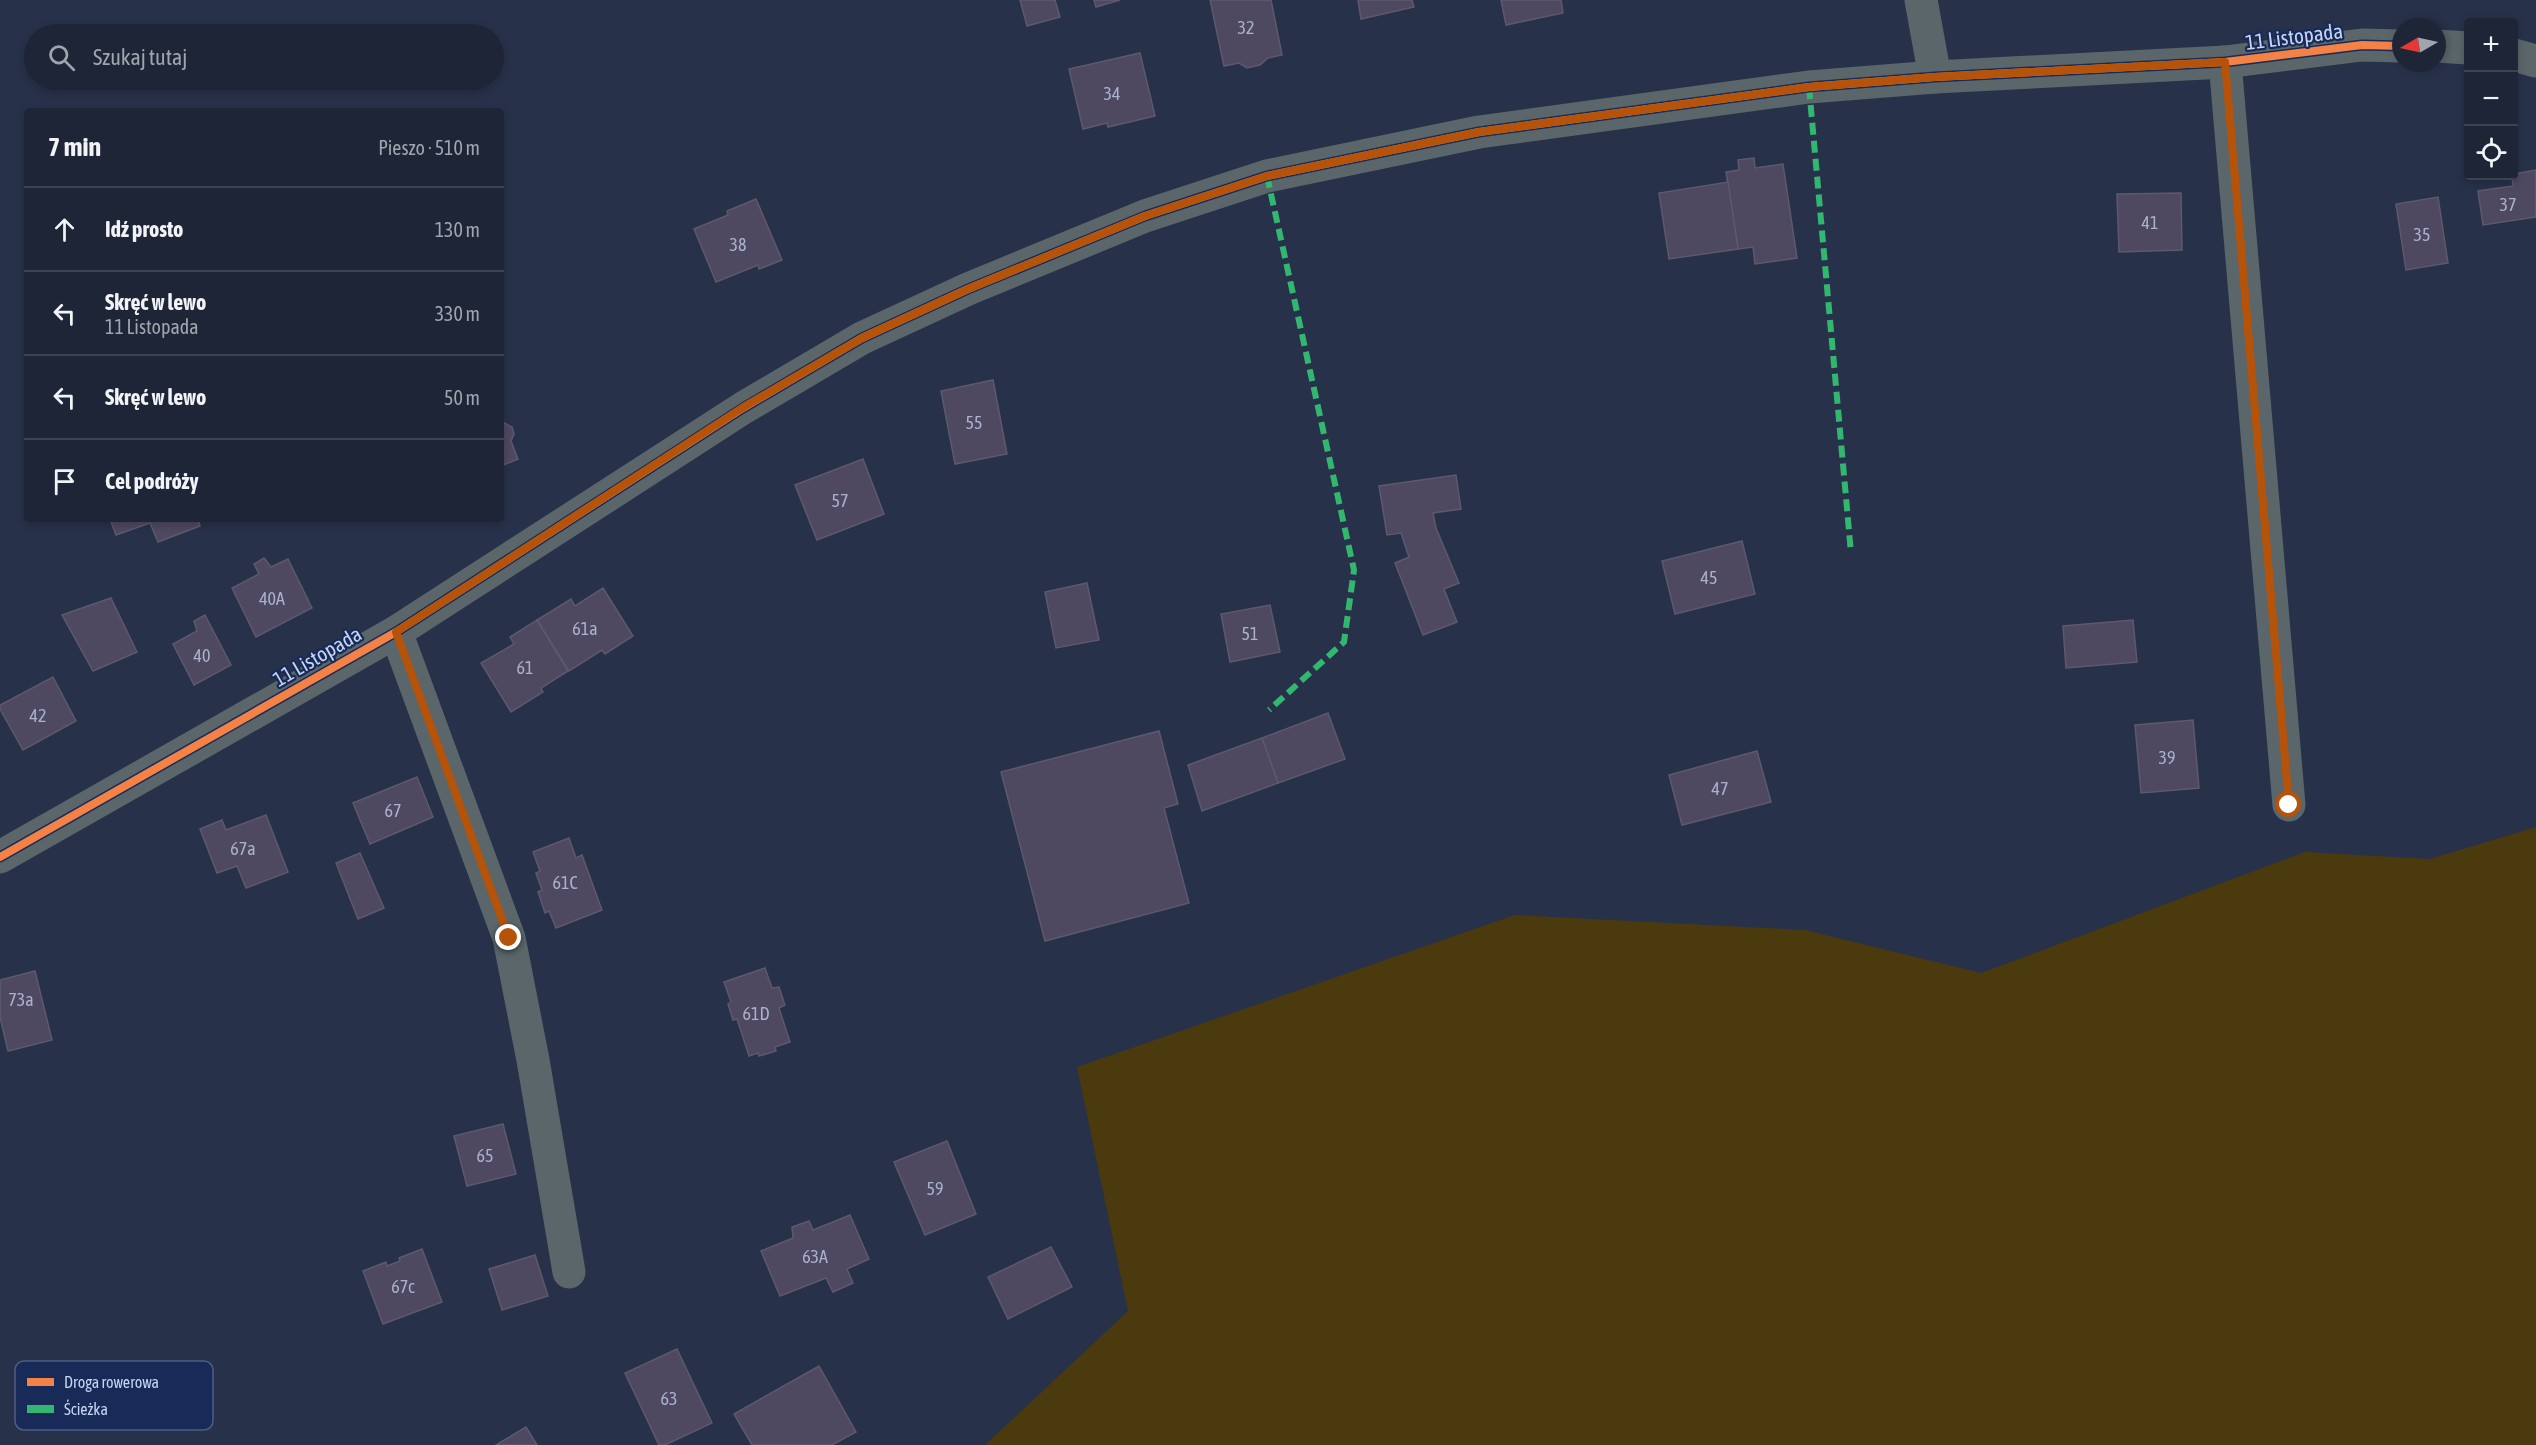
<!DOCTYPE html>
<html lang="pl">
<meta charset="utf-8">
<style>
body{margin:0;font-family:"Asap Condensed",sans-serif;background:#2a3142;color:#f1f3f6}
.controls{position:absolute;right:18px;top:18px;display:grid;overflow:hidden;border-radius:6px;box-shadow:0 3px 9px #0003}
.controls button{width:54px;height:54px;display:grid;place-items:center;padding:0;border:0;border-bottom:2px solid #3b4252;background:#1d2537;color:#f1f3f6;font:30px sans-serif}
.compass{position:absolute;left:2392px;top:18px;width:54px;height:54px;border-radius:50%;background:#1d2537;box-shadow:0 3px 9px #0003;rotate:261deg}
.stop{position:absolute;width:18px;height:18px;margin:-14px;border:4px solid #b45309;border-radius:50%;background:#fff}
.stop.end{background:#b45309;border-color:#fff;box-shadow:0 2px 6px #0008}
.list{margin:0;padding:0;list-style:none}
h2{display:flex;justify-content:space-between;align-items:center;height:78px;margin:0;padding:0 24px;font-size:26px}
h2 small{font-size:20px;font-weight:400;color:#a0a5ad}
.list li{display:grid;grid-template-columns:39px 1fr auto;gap:18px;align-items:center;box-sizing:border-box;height:84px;padding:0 24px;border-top:2px solid #3b4252}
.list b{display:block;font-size:22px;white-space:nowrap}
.list p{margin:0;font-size:20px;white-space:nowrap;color:#a0a5ad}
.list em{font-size:20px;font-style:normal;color:#a0a5ad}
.icon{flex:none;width:33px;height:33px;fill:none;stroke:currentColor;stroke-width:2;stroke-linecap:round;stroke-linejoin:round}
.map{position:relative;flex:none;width:2536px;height:1445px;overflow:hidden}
.search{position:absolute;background:#1d2537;box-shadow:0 3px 9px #0003;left:24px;top:24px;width:480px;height:66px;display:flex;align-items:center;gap:15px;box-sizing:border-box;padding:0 21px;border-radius:33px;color:#a0a5ad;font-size:22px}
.panel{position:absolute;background:#1d2537;box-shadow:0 3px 9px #0003;left:24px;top:108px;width:480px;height:414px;border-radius:6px}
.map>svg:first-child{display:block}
.green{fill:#4b3a0e}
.building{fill:#4e4861;stroke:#5d596d;stroke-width:1.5}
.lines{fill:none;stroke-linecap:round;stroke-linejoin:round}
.minor{stroke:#5a666a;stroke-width:33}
.quiet{stroke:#33b770;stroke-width:6;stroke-dasharray:12 6;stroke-linecap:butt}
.cycleway-casing{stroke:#182b58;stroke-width:11}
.cycleway{stroke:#f48246;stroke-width:8}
.route{stroke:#b45309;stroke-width:8}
.labels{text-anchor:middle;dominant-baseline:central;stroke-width:4.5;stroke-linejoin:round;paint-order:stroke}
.number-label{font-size:18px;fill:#a9b2ce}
.street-label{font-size:21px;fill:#c7d5f2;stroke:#182b58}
.key{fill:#182b58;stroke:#4d5e86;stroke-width:1.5}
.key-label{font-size:16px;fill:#c7d5f2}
</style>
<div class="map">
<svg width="2536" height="1445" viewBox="0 0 2536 1445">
<rect width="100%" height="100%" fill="#273149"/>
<path class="green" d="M2536,827V1445H985L1128,1311L1077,1067L1515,915L1805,930L1981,973L2305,852L2430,859Z"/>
<g class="building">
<path d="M1020,0H1055L1060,17L1027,26Z"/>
<path d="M1094,0H1120L1096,7Z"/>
<path d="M1210,0H1271L1282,55L1268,58L1260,65L1247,68L1239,63L1224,66Z"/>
<path d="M1358,0H1412L1414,7L1361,19Z"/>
<path d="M1501,0H1561L1563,13L1506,25Z"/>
<path d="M1140,53L1155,116L1108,127L1107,123L1083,129L1069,69Z"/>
<path d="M1754,158L1755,168L1783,164L1797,258L1755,264L1753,247L1738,249L1726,172L1739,170L1738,160Z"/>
<path d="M2536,170V217L2483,225L2478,191L2513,186L2512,176L2514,174Z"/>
<path d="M1728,182L1738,249L1669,259L1659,193Z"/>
<path d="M2181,193L2182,250L2119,252L2117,194Z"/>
<path d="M2438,197L2448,263L2406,270L2396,204Z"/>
<path d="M756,199L782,260L759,269L758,265L716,282L694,229L728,215L727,211Z"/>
<path d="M993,380L1007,454L955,464L941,391Z"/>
<path d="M501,415L504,423L512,427L514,434L511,441L518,459L501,466Z"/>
<path d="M863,459L884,514L817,540L795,485Z"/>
<path d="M1456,475L1461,509L1433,513L1436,528L1459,583L1444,589L1457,622L1423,635L1395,563L1409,557L1401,533L1387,535L1379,486Z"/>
<path d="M110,519H198L200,526L158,542L150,523L116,535Z"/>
<path d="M1742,541L1755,594L1675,614L1662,561Z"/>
<path d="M264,558L271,567L288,559L289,561L312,608L256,637L232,588L259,574L254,564Z"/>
<path d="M1087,583L1099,640L1056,648L1045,592Z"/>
<path d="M603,588L633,636L605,654L602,650L569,671L537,620L571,599L575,606Z"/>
<path d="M111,598L137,652L93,671L62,615Z"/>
<path d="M1270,605L1280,652L1230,662L1221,614Z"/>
<path d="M205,615L231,665L194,685L173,644L197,631L194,621Z"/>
<path d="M537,620L568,671L541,688L543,692L511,712L481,663L514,644L510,637Z"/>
<path d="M2133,620L2137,662L2066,668L2063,626Z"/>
<path d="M53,677L76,721L23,750L0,709V705Z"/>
<path d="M1328,713L1345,759L1278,783L1262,738Z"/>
<path d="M2193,720L2199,788L2141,793L2135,725Z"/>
<path d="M1159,731L1178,804L1164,808L1189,903L1045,941L1001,772Z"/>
<path d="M1262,738L1278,783L1202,811L1188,765Z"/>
<path d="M1757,751L1771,802L1682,825L1669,775Z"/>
<path d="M417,777L433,817L370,844L353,803Z"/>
<path d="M266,815L288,872L246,888L237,866L217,873L200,829L222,820L226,830Z"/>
<path d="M569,838L576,858L582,855L602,910L556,928L549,911L545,913L538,892L542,890L536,873L540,871L533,852Z"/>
<path d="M360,853L384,908L358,919L336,863Z"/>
<path d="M765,968L772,988L779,987L785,1005L779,1008L790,1042L775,1047L776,1051L759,1056L758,1053L749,1056L737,1019L733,1020L728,1004L731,1002L724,982Z"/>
<path d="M35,971L52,1040L8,1051L0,1017V980Z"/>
<path d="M503,1124L516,1174L467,1186L454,1136Z"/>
<path d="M947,1141L976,1214L925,1235L894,1162Z"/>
<path d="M850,1215L869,1259L847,1269L853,1283L833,1292L826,1278L780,1296L761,1251L793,1238L792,1227L809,1221L813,1230Z"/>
<path d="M1051,1247L1072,1287L1008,1319L988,1277Z"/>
<path d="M422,1249L442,1302L383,1324L363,1271L386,1262L387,1266L400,1261L399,1258Z"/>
<path d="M535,1255L548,1296L502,1310L489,1269Z"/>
<path d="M677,1349L712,1423L665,1445H659L625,1373Z"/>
<path d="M819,1366L856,1432L832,1445H752L734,1414Z"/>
<path d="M526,1427L537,1445H496Z"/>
</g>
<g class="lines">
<g class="minor">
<path d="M1921,0L1935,77"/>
<path d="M2437,46L2468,48"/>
<path d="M2514,55L2536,61"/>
<path d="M2225,62L2289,805"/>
<path d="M396,632L509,938L533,1060L569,1272"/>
<path d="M0,857L396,632L743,408L862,338L968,289L1145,216L1267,176L1479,132L1809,87L1935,77L2225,62L2362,45L2401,46"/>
</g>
<g class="quiet">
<path d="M1809,87L1851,553"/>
<path d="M1267,176L1354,570L1344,642L1269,710"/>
</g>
<g class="cycleway-casing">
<path id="cycleway" d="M0,857L396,632L743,408L862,338L968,289L1145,216L1267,176L1479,132L1809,87L1935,77L2225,62L2362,45L2401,46"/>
</g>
<use href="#cycleway" class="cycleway"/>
</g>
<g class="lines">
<path class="route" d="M509,938L396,632L742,408L862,338L968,289L1145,216L1267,176L1479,132L1809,87L1935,77L2225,62L2289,805"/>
</g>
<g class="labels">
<g class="number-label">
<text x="1246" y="27">32</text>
<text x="1112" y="93">34</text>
<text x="2508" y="204">37</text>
<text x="2150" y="222">41</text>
<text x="2422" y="234">35</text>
<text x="738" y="244">38</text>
<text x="974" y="422">55</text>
<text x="840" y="500">57</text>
<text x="1709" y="577">45</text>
<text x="272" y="598">40A</text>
<text x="585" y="628">61a</text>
<text x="1250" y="633">51</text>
<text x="202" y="655">40</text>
<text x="525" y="667">61</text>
<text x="38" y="715">42</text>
<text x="2167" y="757">39</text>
<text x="1720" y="788">47</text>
<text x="393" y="810">67</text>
<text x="243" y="848">67a</text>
<text x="565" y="882">61C</text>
<text x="21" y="999">73a</text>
<text x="756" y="1013">61D</text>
<text x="485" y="1155">65</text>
<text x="935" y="1188">59</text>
<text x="815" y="1256">63A</text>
<text x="403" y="1286">67c</text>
<text x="669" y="1398">63</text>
</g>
<g class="street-label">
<text transform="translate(2294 36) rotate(-7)">11 Listopada</text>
<text transform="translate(317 656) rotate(-30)">11 Listopada</text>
</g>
</g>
<rect x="15" y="1361" width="198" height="69" rx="9" class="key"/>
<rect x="27" y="1378" width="27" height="8" fill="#f48246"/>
<rect x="27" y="1405" width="27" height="8" fill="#33b770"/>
<g class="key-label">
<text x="64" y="1388">Droga rowerowa</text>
<text x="64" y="1415">Ścieżka</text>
</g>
</svg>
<div class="controls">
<button>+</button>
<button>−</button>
<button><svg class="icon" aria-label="locate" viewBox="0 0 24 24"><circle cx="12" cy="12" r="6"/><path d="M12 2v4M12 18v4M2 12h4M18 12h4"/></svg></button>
</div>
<svg class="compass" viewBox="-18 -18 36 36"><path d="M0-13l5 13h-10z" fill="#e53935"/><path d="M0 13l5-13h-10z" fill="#a0a5ad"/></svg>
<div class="stop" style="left:2289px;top:805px"></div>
<div class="stop end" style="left:509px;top:938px"></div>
<div class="search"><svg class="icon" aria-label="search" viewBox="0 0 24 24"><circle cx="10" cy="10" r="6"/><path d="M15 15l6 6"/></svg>Szukaj tutaj</div>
<section class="panel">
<h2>7 min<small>Pieszo · 510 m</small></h2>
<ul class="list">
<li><svg class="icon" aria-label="ahead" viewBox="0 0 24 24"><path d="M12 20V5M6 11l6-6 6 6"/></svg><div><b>Idź prosto</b></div><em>130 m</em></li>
<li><svg class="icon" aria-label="left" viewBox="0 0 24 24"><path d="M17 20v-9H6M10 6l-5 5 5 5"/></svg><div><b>Skręć w lewo</b><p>11 Listopada</p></div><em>330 m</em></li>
<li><svg class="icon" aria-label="left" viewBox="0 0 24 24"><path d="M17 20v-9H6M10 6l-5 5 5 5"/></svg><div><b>Skręć w lewo</b></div><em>50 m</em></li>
<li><svg class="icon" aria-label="arrive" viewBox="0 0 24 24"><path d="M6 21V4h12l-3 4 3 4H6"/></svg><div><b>Cel podróży</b></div></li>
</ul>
</section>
</div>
